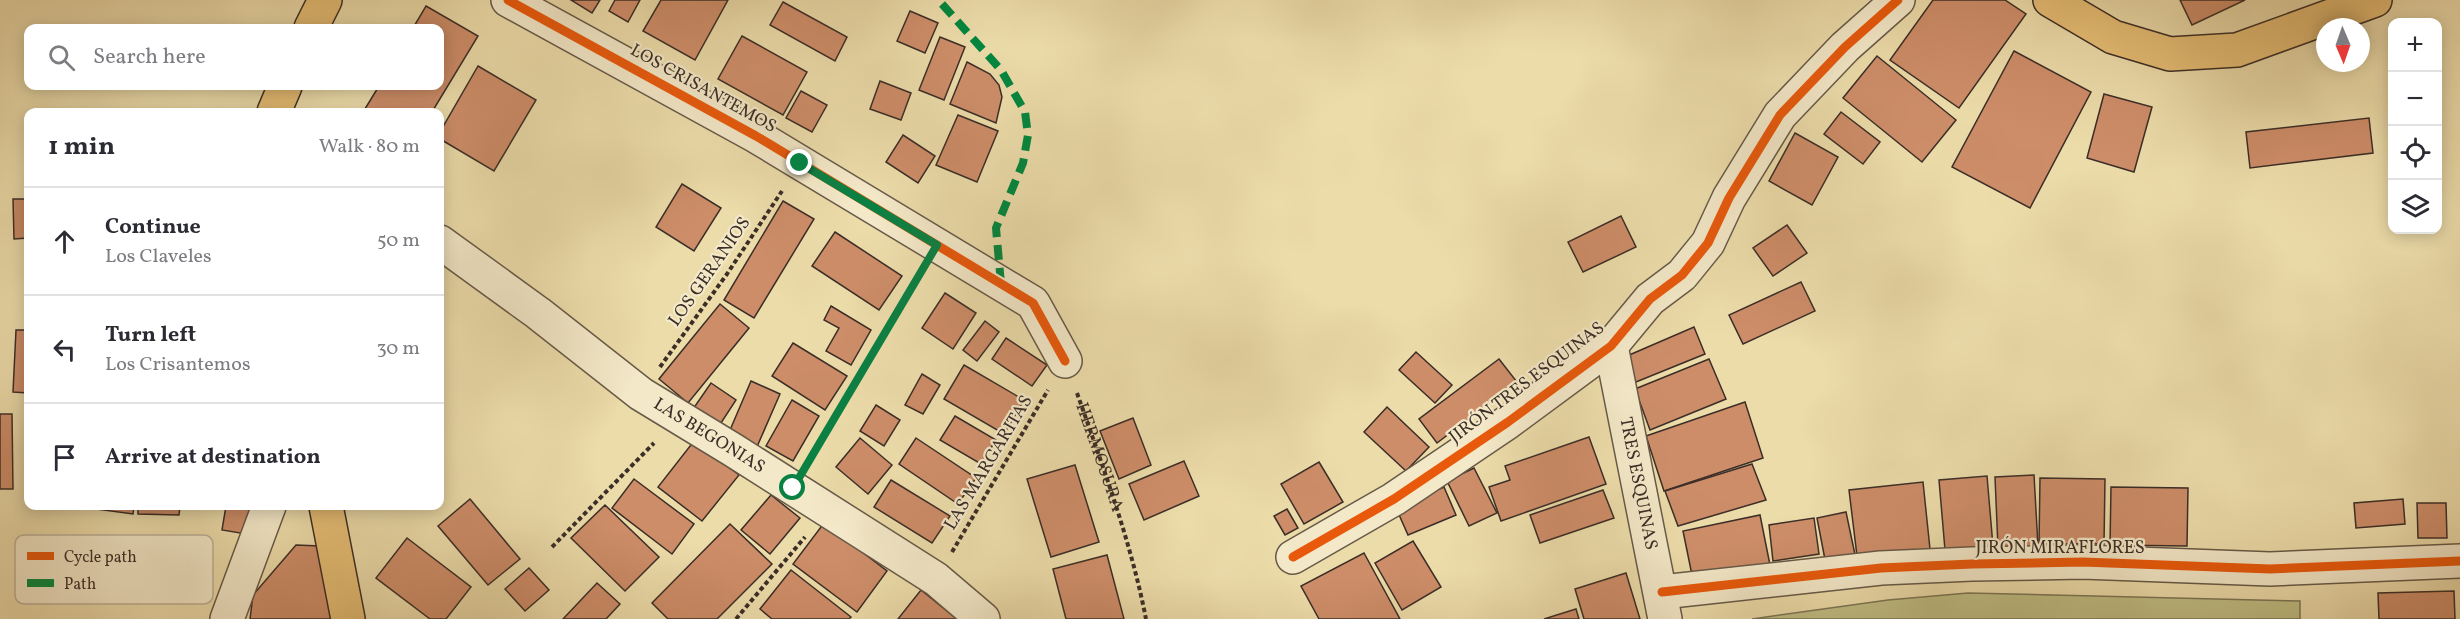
<!DOCTYPE html>
<meta charset="utf-8">
<style>
body{margin:0;font-family:Vollkorn,serif;background:#f2f2f3;color:#2b2b33}
.controls{position:absolute;right:18px;top:18px;display:grid;overflow:hidden;border-radius:12px;box-shadow:0 3px 15px #0003}
.controls button{width:54px;height:54px;display:grid;place-items:center;padding:0;border:0;border-bottom:2px solid #e1e1e2;background:#fff;color:#2b2b33;font:30px sans-serif}
.compass{position:absolute;left:2316px;top:18px;width:54px;height:54px;border-radius:50%;background:#fff;box-shadow:0 3px 15px #0003;rotate:178deg}
.stop{position:absolute;width:18px;height:18px;margin:-14px;border:4px solid #0b8043;border-radius:50%;background:#fff}
.stop.end{background:#0b8043;border-color:#fff;box-shadow:0 2px 6px #0008}
.list{margin:0;padding:0;list-style:none}
h2{display:flex;justify-content:space-between;align-items:center;height:78px;margin:0;padding:0 24px;font-size:26px}
h2 small{font-size:20px;font-weight:400;color:#7c7c81}
.list li{display:grid;grid-template-columns:39px 1fr auto;gap:18px;align-items:center;box-sizing:border-box;height:108px;padding:0 24px;border-top:2px solid #e1e1e2}
.list b{display:block;font-size:22px;white-space:nowrap}
.list p{margin:0;font-size:20px;white-space:nowrap;color:#7c7c81}
.list em{font-size:20px;font-style:normal;color:#7c7c81}
.icon{flex:none;width:33px;height:33px;fill:none;stroke:currentColor;stroke-width:2;stroke-linecap:round;stroke-linejoin:round}
.map{position:relative;flex:none;width:2460px;height:619px;overflow:hidden}
.search{position:absolute;background:#fff;box-shadow:0 3px 15px #0003;left:24px;top:24px;width:420px;height:66px;display:flex;align-items:center;gap:15px;box-sizing:border-box;padding:0 21px;border-radius:12px;color:#7c7c81;font-size:22px}
.panel{position:absolute;background:#fff;box-shadow:0 3px 15px #0003;left:24px;top:108px;width:420px;height:402px;border-radius:12px}
.map>svg:first-child{display:block}
.green{fill:#bfbe84;stroke:#7d7656;stroke-width:1.5}
.building{fill:#cd8d69;stroke:#3b2e27;stroke-width:1.5}
.lines{fill:none;stroke-linecap:round;stroke-linejoin:round}
.minor-casing{stroke:#675a48;stroke-width:36}
.major-casing{stroke:#3b2e27;stroke-width:36}
.highway-casing{stroke:#3b2e27;stroke-width:36}
.path{stroke:#3b2e27;stroke-width:4;stroke-dasharray:4.5 3;stroke-linecap:butt}
.minor{stroke:#f3e8c8;stroke-width:33}
.major{stroke:#e6be75;stroke-width:33}
.highway{stroke:#e6be75;stroke-width:33}
.quiet{stroke:#00873e;stroke-width:8;stroke-dasharray:15 8;stroke-linecap:butt}
.cycleway-casing{stroke:#f3e8c8;stroke-width:13}
.cycleway{stroke:#e8590c;stroke-width:9}
.route{stroke:#0b8043;stroke-width:8}
.labels{text-anchor:middle;dominant-baseline:central;stroke-width:4.5;stroke-linejoin:round;paint-order:stroke}
.street-label{font-size:18px;fill:#3b2e27;stroke:#f3e8c8}
.key{fill:#f3e8c8;stroke:#bcb098;stroke-width:1.5}
.key-label{font-size:16px;fill:#3b2e27}
</style>
<div class="map">
<svg width="2460" height="619" viewBox="0 0 2460 619">
<rect width="100%" height="100%" fill="#ecdcaa"/>
<filter id="stains"><feTurbulence type="fractalNoise" baseFrequency=".00333" numOctaves="4"/><feColorMatrix values="0 0 0 0 .2 0 0 0 0 .09 0 0 0 0 .02 0 0 0 .5 -.17"/></filter>
<radialGradient id="worn" r=".72"><stop offset=".6" stop-color="#630" stop-opacity="0"/><stop offset="1" stop-color="#630" stop-opacity=".3"/></radialGradient>
<path class="green" d="M1968,593L2300,601V619H1752L1888,600Z"/>
<g class="building">
<path d="M571,0H600L592,13Z"/>
<path d="M615,0H640L628,22L609,11Z"/>
<path d="M661,0H728L695,60L643,31Z"/>
<path d="M1933,0H2005L2026,14L1959,108L1890,60Z"/>
<path d="M2180,0H2245L2192,25Z"/>
<path d="M783,2L847,37L835,61L770,25Z"/>
<path d="M426,6L478,36L432,112H363L379,86H440V28H413Z"/>
<path d="M910,11L938,23L925,53L897,41Z"/>
<path d="M742,36L807,72L783,115L718,79Z"/>
<path d="M940,37L965,47L944,100L919,90Z"/>
<path d="M2014,51L2091,92L2030,208L1952,167Z"/>
<path d="M1877,56L1956,120L1922,162L1843,98Z"/>
<path d="M967,62L990,74L999,85L1002,97L996,123L950,104Z"/>
<path d="M478,66L536,100L494,171L440,139V132Z"/>
<path d="M880,81L911,93L901,120L870,109Z"/>
<path d="M801,91L827,105L812,132L786,118Z"/>
<path d="M2104,94L2152,107L2134,172L2087,158Z"/>
<path d="M1841,112L1880,142L1863,164L1824,134Z"/>
<path d="M958,115L998,131L977,182L936,165Z"/>
<path d="M2369,118L2373,153L2250,168L2246,132Z"/>
<path d="M1795,133L1838,157L1812,205L1769,181Z"/>
<path d="M903,135L935,156L918,183L886,162Z"/>
<path d="M682,184L721,208L694,251L656,227Z"/>
<path d="M13,199H28V238L14,239Z"/>
<path d="M783,201L814,219L754,318L724,300Z"/>
<path d="M1621,216L1636,247L1583,272L1568,242Z"/>
<path d="M1787,225L1807,253L1773,276L1753,248Z"/>
<path d="M835,232L902,276L879,310L812,266Z"/>
<path d="M1801,282L1815,311L1743,344L1729,315Z"/>
<path d="M945,293L976,313L953,349L922,328Z"/>
<path d="M720,304L749,328L688,403L659,379Z"/>
<path d="M831,306L871,330L851,365L826,351L839,328L824,320Z"/>
<path d="M985,321L999,332L977,361L963,350Z"/>
<path d="M1694,327L1705,354L1631,384L1620,359Z"/>
<path d="M16,330H28V393L13,392Z"/>
<path d="M1006,338L1047,365L1032,386L992,359Z"/>
<path d="M793,343L847,376L825,410L772,376Z"/>
<path d="M1416,352L1452,385L1435,403L1399,370Z"/>
<path d="M1499,359L1517,382L1437,443L1419,419Z"/>
<path d="M1709,359L1726,399L1650,430L1635,389Z"/>
<path d="M964,365L1024,400L1004,434L944,399Z"/>
<path d="M922,374L940,385L923,414L905,405Z"/>
<path d="M751,381L780,394L756,449L727,437Z"/>
<path d="M711,383L736,400L719,426L693,409Z"/>
<path d="M792,400L819,416L793,461L766,446Z"/>
<path d="M1745,402L1763,458L1664,491L1646,436Z"/>
<path d="M876,405L900,420L884,446L860,431Z"/>
<path d="M1387,407L1429,447L1406,471L1364,432Z"/>
<path d="M0,414H12L13,489H0Z"/>
<path d="M955,416L996,440L981,464L940,440Z"/>
<path d="M1133,418L1151,465L1119,479L1100,431Z"/>
<path d="M1589,437L1606,484L1501,521L1489,487L1510,480L1505,466Z"/>
<path d="M860,438L892,465L868,494L836,467Z"/>
<path d="M916,438L976,478L958,504L899,464Z"/>
<path d="M694,441L739,475L702,521L658,487Z"/>
<path d="M1184,461L1199,496L1144,520L1129,484Z"/>
<path d="M1319,462L1343,502L1304,524L1281,484Z"/>
<path d="M1752,464L1766,500L1678,526L1665,491Z"/>
<path d="M1075,465L1099,542L1051,557L1027,479Z"/>
<path d="M1474,468L1497,513L1469,526L1447,481Z"/>
<path d="M2034,475L2038,546L1998,548L1995,477Z"/>
<path d="M1987,476L1993,546L1945,550L1939,480Z"/>
<path d="M2040,478L2105,479L2104,544H2039Z"/>
<path d="M634,479L694,524L672,554L612,508Z"/>
<path d="M891,480L950,516L932,543L874,507Z"/>
<path d="M1923,482L1930,549L1857,556L1849,490Z"/>
<path d="M1444,487L1456,515L1408,535L1396,508Z"/>
<path d="M2111,487L2188,488L2187,546L2110,545Z"/>
<path d="M1603,490L1614,518L1540,543L1530,515Z"/>
<path d="M771,495L800,518L770,554L741,530Z"/>
<path d="M470,499L520,559L488,585L438,526Z"/>
<path d="M2403,499L2405,524L2356,528L2354,503Z"/>
<path d="M2417,503H2446L2447,538H2418Z"/>
<path d="M605,505L659,557L625,591L571,538Z"/>
<path d="M89,506H134L133,514L88,508Z"/>
<path d="M138,506H180L179,515L138,514Z"/>
<path d="M226,506H257L252,535L222,530Z"/>
<path d="M1287,509L1298,528L1285,535L1274,516Z"/>
<path d="M1846,512L1857,564L1827,570L1817,518Z"/>
<path d="M1760,515L1770,565L1693,580L1683,531Z"/>
<path d="M1814,518L1819,554L1773,561L1769,525Z"/>
<path d="M824,523L887,571L857,612L793,564Z"/>
<path d="M730,524L772,564L717,619H668L652,603Z"/>
<path d="M407,538L471,587L446,619H430L376,578Z"/>
<path d="M1413,541L1441,587L1402,610L1375,563Z"/>
<path d="M296,545L320,546L331,619H250L253,595Z"/>
<path d="M1364,553L1400,619H1319L1301,586Z"/>
<path d="M1107,555L1124,619H1066L1053,569Z"/>
<path d="M529,568L549,590L525,611L505,589Z"/>
<path d="M791,570L851,617L849,619H772L760,609Z"/>
<path d="M1626,573L1640,619H1584L1575,589Z"/>
<path d="M597,583L620,604L606,619H563Z"/>
<path d="M921,590L957,619H898Z"/>
<path d="M2454,591L2455,619H2379L2378,593Z"/>
<path d="M1576,609L1579,619H1544Z"/>
</g>
<g class="lines">
<g class="minor-casing">
<g id="minor">
<path d="M508,0L756,136L1033,303L1065,361"/>
<path id="s2" d="M440,242L538,313L641,394L733,450L936,579L983,619"/>
<path id="s3" d="M1611,346L1665,619"/>
<path d="M1293,557L1394,499L1508,422L1611,346L1650,299L1682,275L1708,243L1729,198L1780,115L1845,47L1898,0"/>
<path d="M1662,592L1881,568L1972,564L2083,562L2270,569L2460,561"/>
<path d="M227,619L269,506"/>
</g>
</g>
<g class="major-casing">
<path id="major" d="M2050,0L2113,37L2170,54L2237,50L2375,0"/>
</g>
<g class="highway-casing">
<g id="highway">
<path d="M311,28L325,0"/>
<path d="M274,112L285,86"/>
<path d="M326,506L348,619"/>
</g>
</g>
<g class="path">
<path d="M660,367L727,274L782,191"/>
<path id="s1" d="M1077,393C1103,467 1131,542 1146,619"/>
<path d="M810,459L919,275"/>
<path d="M552,547L654,443"/>
<path d="M952,552L1048,390"/>
<path d="M736,619L805,537"/>
</g>
<use href="#minor" class="minor"/>
<use href="#major" class="major"/>
<use href="#highway" class="highway"/>
<path class="quiet" d="M942,4L1001,70L1025,112L1028,135L1023,163L996,228L1001,284"/>
<g class="cycleway-casing">
<g id="cycleway">
<path d="M508,0L756,136L1033,303L1065,361"/>
<path d="M1293,557L1394,499L1508,422L1611,346L1650,299L1682,275L1708,243L1729,198L1780,115L1845,47L1898,0"/>
<path d="M1662,592L1881,568L1972,564L2083,562L2270,569L2460,561"/>
</g>
</g>
<use href="#cycleway" class="cycleway"/>
</g>
<g class="lines">
<path class="route" d="M793,488L937,245L800,163"/>
</g>
<g class="labels">
<g class="street-label">
<text transform="translate(703 89) rotate(29)">LOS CRISANTEMOS</text>
<text transform="translate(710 272) rotate(-55)">LOS GERANIOS</text>
<text transform="translate(1527 383) rotate(-37)">JIRÓN TRES ESQUINAS</text>
<text stroke="none"><textPath href="#s2" startOffset="332">LAS BEGONIAS</textPath></text>
<text stroke="none"><textPath href="#s1" startOffset="68">HERMOSURA</textPath></text>
<text transform="translate(989 463) rotate(-59)">LAS MARGARITAS</text>
<text stroke="none"><textPath href="#s3" startOffset="140">TRES ESQUINAS</textPath></text>
<text x="2060" y="548">JIRÓN MIRAFLORES</text>
</g>
</g>
<rect x="15" y="535" width="198" height="69" rx="9" class="key"/>
<rect x="27" y="552" width="27" height="8" fill="#e8590c"/>
<rect x="27" y="579" width="27" height="8" fill="#00873e"/>
<g class="key-label">
<text x="64" y="562">Cycle path</text>
<text x="64" y="589">Path</text>
</g>
<rect width="100%" height="100%" filter="url(#stains)"/>
<rect width="100%" height="100%" fill="url(#worn)"/>
</svg>
<div class="controls">
<button>+</button>
<button>−</button>
<button><svg class="icon" aria-label="locate" viewBox="0 0 24 24"><circle cx="12" cy="12" r="6"/><path d="M12 2v4M12 18v4M2 12h4M18 12h4"/></svg></button>
<button><svg class="icon" aria-label="layers" viewBox="0 0 24 24"><path d="M12 4l9 5-9 5-9-5zM3 14l9 5 9-5"/></svg></button>
</div>
<svg class="compass" viewBox="-18 -18 36 36"><path d="M0-13l5 13h-10z" fill="#e53935"/><path d="M0 13l5-13h-10z" fill="#7c7c81"/></svg>
<div class="stop" style="left:793px;top:488px"></div>
<div class="stop end" style="left:800px;top:163px"></div>
<div class="search"><svg class="icon" aria-label="search" viewBox="0 0 24 24"><circle cx="10" cy="10" r="6"/><path d="M15 15l6 6"/></svg>Search here</div>
<section class="panel">
<h2>1 min<small>Walk · 80 m</small></h2>
<ul class="list">
<li><svg class="icon" aria-label="ahead" viewBox="0 0 24 24"><path d="M12 20V5M6 11l6-6 6 6"/></svg><div><b>Continue</b><p>Los Claveles</p></div><em>50 m</em></li>
<li><svg class="icon" aria-label="left" viewBox="0 0 24 24"><path d="M17 20v-9H6M10 6l-5 5 5 5"/></svg><div><b>Turn left</b><p>Los Crisantemos</p></div><em>30 m</em></li>
<li><svg class="icon" aria-label="arrive" viewBox="0 0 24 24"><path d="M6 21V4h12l-3 4 3 4H6"/></svg><div><b>Arrive at destination</b></div></li>
</ul>
</section>
</div>
